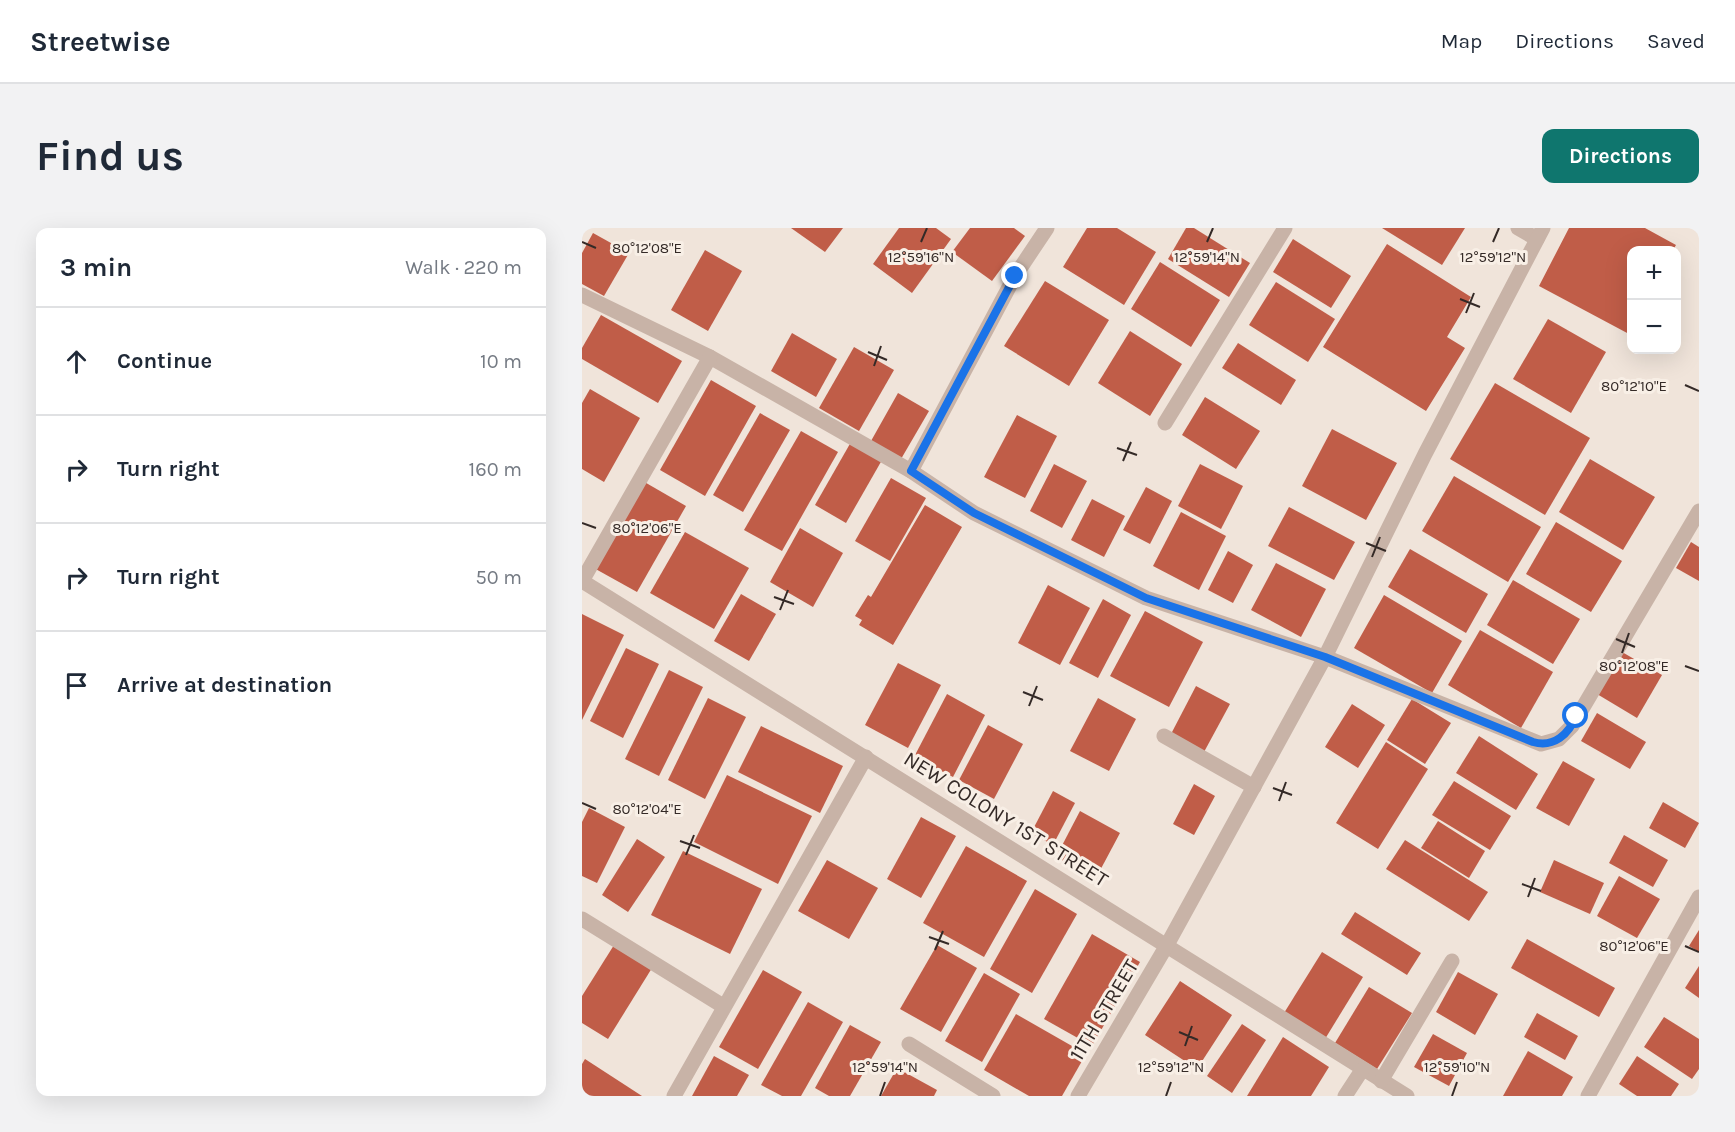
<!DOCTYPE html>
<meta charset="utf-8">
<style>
body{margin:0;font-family:Karla,sans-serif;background:#f2f2f3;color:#1f2937}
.controls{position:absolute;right:18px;top:18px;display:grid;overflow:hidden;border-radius:12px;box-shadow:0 6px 24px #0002}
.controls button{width:54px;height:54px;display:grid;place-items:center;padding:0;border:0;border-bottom:2px solid #e0e1e3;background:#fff;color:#1f2937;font:30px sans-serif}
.stop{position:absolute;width:18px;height:18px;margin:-14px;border:4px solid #1a73e8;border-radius:50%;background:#fff}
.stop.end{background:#1a73e8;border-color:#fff;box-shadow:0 2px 6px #0008}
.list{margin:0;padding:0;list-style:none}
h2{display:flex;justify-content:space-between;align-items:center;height:78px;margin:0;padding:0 24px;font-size:26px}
h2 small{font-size:20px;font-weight:400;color:#747a83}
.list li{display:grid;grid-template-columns:39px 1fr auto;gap:18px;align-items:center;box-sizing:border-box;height:108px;padding:0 24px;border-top:2px solid #e0e1e3}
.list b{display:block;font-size:22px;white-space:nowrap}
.list em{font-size:20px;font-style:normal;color:#747a83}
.icon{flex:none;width:33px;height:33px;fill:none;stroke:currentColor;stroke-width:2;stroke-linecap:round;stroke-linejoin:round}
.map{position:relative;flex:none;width:1117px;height:868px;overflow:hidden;border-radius:12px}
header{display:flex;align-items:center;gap:36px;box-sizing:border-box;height:84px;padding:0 30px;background:#fff;border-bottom:2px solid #e0e1e3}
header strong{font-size:28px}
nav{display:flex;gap:33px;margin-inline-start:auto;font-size:21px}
.intro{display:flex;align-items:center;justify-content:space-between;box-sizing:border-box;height:144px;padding:0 36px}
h1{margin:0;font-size:42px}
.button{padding:15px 27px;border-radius:12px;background:#0f766e;color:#fff;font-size:21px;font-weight:700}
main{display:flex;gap:36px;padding:0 36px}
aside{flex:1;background:#fff;border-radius:12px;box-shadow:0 6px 24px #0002}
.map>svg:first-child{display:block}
.building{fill:#c05d48}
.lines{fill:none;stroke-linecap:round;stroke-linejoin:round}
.street{stroke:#c8b3a7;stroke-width:15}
.route{stroke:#1a73e8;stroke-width:8}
.ticks{fill:none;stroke:#342a27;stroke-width:2}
.labels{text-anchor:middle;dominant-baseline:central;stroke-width:6;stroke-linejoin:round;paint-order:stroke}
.street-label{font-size:21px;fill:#342a27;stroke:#f8efe6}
.ticks-label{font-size:15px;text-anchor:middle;fill:#342a27;stroke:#f8efe6;stroke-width:6;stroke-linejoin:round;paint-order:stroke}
</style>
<header>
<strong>Streetwise</strong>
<nav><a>Map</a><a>Directions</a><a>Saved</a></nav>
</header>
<div class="intro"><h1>Find us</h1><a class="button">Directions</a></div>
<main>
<aside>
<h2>3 min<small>Walk · 220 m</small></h2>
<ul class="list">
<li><svg class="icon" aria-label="ahead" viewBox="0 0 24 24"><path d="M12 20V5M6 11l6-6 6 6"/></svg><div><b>Continue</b></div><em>10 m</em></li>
<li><svg class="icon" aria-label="right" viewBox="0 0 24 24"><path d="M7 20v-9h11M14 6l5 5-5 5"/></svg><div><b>Turn right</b></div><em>160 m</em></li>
<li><svg class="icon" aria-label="right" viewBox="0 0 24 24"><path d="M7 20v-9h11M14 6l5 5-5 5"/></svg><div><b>Turn right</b></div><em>50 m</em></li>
<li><svg class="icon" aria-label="arrive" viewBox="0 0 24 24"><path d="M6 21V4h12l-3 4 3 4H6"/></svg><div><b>Arrive at destination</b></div></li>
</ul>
</aside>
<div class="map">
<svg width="1117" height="868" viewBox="0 0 1117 868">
<rect width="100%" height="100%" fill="#f0e4da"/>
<g class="building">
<path d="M209,0H261L243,24Z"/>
<path d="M317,0H354L369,11L330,65L291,36Z"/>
<path d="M388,0H432L443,8L410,53L370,24Z"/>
<path d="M505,0H535L574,24L542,77L481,39Z"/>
<path d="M604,0H612L668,35L647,69L586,31Z"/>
<path d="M800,0H883L860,37Z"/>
<path d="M987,0H1063L1094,17L1091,22H1050L1047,106L957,58Z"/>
<path d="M11,5L47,25L22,68L0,56V25Z"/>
<path d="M711,11L769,48L749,80L691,44Z"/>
<path d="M805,16L889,69L865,109L883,120L844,183L741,119Z"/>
<path d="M123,22L160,43L126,103L89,82Z"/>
<path d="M578,34L638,72L609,119L549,81Z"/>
<path d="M463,53L527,92L487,158L422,118Z"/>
<path d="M694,54L753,91L726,134L667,97Z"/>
<path d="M19,87L100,133L76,175L0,131V120Z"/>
<path d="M966,91L1024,124L989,185L931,151Z"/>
<path d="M548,103L600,136L568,188L516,155Z"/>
<path d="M210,105L255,131L234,169L189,143Z"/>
<path d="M656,115L714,152L699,177L640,140Z"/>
<path d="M272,119L312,142L277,203L237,180Z"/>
<path d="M129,152L174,178L123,268L78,242Z"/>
<path d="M913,155L1008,210L963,287L868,231Z"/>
<path d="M8,161L58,190L22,254L0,241V175Z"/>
<path d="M316,165L347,183L319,231L289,213Z"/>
<path d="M623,169L678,203L654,241L600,207Z"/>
<path d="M178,185L208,202L161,284L131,267Z"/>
<path d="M435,187L475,208L443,270L402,249Z"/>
<path d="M750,201L815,235L784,292L720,258Z"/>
<path d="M219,203L256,224L200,323L162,302Z"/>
<path d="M269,214L300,232L264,295L233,277Z"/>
<path d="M1008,231L1073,269L1041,322L977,284Z"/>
<path d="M472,236L505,253L480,300L448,283Z"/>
<path d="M618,236L661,258L639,301L596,278Z"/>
<path d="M872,248L959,299L926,354L840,303Z"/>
<path d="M309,250L344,270L308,333L273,313Z"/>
<path d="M59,252L104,278L55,364L10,339Z"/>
<path d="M564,259L590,273L568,316L541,302Z"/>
<path d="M510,271L543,288L522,329L489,312Z"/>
<path d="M343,277L380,299L311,417L277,397L280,392L273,388L286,367L289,369Z"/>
<path d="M707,279L773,314L752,352L686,318Z"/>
<path d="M599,284L644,308L617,362L571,338Z"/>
<path d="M974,294L1040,333L1009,384L944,346Z"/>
<path d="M218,300L261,325L231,379L188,354Z"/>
<path d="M103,304L167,340L132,401L68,365Z"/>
<path d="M1109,314L1117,319V353L1094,340Z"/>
<path d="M828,321L906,366L884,405L806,359Z"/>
<path d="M646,323L671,337L651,375L626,362Z"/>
<path d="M694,335L744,361L719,409L669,382Z"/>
<path d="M931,352L998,391L971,436L905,397Z"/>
<path d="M466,357L508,380L478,437L436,415Z"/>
<path d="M159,366L194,386L167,433L132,413Z"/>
<path d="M802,367L880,413L850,465L772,420Z"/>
<path d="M521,371L549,387L516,450L487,435Z"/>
<path d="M563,383L621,414L587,479L528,448Z"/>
<path d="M0,386L42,407L0,492Z"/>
<path d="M898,402L971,444L939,500L866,457Z"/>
<path d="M44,420L77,436L41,510L8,493Z"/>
<path d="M1040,424L1080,447L1055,490L1015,466Z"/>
<path d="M316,435L359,457L326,520L283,497Z"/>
<path d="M87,442L121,459L77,548L43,531Z"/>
<path d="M614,458L648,476L622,524L589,506Z"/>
<path d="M365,466L403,487L371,549L332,529Z"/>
<path d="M126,470L164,489L123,571L86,552Z"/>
<path d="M516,470L554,491L527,543L488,523Z"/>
<path d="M830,471L869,495L843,536L805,512Z"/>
<path d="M770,476L803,497L776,540L743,519Z"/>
<path d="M1015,485L1064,514L1048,541L999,513Z"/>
<path d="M406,497L441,516L412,571L377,552Z"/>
<path d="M179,498L261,538L238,585L156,544Z"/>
<path d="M897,508L956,546L934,582L874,545Z"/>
<path d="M804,514L846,541L796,621L754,595Z"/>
<path d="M981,533L1013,551L987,598L954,580Z"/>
<path d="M145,547L230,588L196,656L112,614Z"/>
<path d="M872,553L929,588L908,622L850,587Z"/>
<path d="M612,556L633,568L612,607L591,596Z"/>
<path d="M471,563L493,575L471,617L449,605Z"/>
<path d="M1081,574L1117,595L1103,620L1067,600Z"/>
<path d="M7,580L43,599L15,655L0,648V594Z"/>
<path d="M498,583L538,605L514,650L474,629Z"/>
<path d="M339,589L374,608L339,670L305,651Z"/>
<path d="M856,593L903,623L887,650L839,620Z"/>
<path d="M1042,607L1086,632L1071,659L1027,635Z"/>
<path d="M55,611L83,629L46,684L20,667Z"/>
<path d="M823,612L906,664L887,693L804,641Z"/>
<path d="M384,618L445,653L402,729L341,695Z"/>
<path d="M101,623L180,661L148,726L69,687Z"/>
<path d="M245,632L296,660L267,711L216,683Z"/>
<path d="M972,632L1022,655L1008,686L958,664Z"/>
<path d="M1037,648L1078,671L1055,710L1015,688Z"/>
<path d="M453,661L495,686L450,765L408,741Z"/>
<path d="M773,684L839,725L825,747L759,706Z"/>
<path d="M1117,702V724L1107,718Z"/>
<path d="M510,706L558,734L510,818L462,791Z"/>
<path d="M945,711L1033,760L1017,789L929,740Z"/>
<path d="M32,717L70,740L26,811L0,795V768Z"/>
<path d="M355,717L395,740L359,804L318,781Z"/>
<path d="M740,724L781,749L743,811L702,785Z"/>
<path d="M1117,738V770L1103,760Z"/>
<path d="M181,742L220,764L176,841L137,819Z"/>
<path d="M876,744L916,766L893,807L854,784Z"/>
<path d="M402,745L438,766L400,834L363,813Z"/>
<path d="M598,753L650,787L615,841L563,807Z"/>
<path d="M787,759L830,785L795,841L753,815Z"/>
<path d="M226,774L261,794L219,868H200L179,857Z"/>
<path d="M955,785L996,808L983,832L942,809Z"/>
<path d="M434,786L504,826L480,868H447L402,842Z"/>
<path d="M1082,789L1117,811V841L1110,851L1062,819Z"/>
<path d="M660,796L684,812L650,865L625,848Z"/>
<path d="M268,797L299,814L268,868H247L233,860Z"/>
<path d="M851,806L885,825L867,858L832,839Z"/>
<path d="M701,809L747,839L729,868H665Z"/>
<path d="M946,823L991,849L980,868H921Z"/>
<path d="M132,828L167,847L155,868H110Z"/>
<path d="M1055,828L1097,856L1089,868H1055L1037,856Z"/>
<path d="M3,831L60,868H0V836Z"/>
<path d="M315,840L355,862L352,868H299Z"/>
</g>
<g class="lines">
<g class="street">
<path d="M936,0L955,11"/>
<path d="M0,67L128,129L329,243L392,285L564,370L743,429L959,516L977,511L990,498L1117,283"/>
<path d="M583,195L703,0"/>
<path d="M329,243L433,48L465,0"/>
<path d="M0,353L825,868"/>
<path d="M0,353L128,129"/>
<path d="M582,508L672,559"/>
<path d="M0,691L141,778"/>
<path d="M327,816L411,868"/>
<path d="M799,853L870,733"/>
<path d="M92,868L284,529"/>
<path d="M496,868L585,717L743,429L843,226L961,0"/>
<path d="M763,868L780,842"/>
<path d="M1006,868L1117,669"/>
</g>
</g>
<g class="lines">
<path class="route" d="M433,48L329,243L392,285L564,370L743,429L951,514C972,520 987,506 994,488"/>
</g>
<path class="ticks" d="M0,14L14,20M339,14L345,0M625,14L631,0M911,14L917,0M878,71L898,79M884,85L892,65M286,124L305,132M292,138L299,118M1103,157L1117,163M535,220L555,227M541,233L549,214M0,295L14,300M784,315L804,323M790,329L798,309M192,369L212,376M198,382L206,362M1034,411L1053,419M1040,425L1047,405M1103,438L1117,443M441,464L461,472M447,478L455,458M691,560L710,567M697,573L704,554M0,575L14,581M98,613L118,620M104,627L112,607M940,656L959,663M946,669L953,650M347,709L367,716M1103,718L1117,724M353,722L361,703M597,804L616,812M603,818L610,798M298,868L303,854M584,868L589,854M870,868L875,854"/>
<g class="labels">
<g class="street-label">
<text transform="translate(424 591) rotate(32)">NEW COLONY 1ST STREET</text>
<text transform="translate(522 782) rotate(-59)">11TH STREET</text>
</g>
</g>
<g class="ticks-label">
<text x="65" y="25">80°12'08"E</text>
<text x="339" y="34">12°59'16"N</text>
<text x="625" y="34">12°59'14"N</text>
<text x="911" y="34">12°59'12"N</text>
<text x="1052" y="163">80°12'10"E</text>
<text x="65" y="305">80°12'06"E</text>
<text x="1052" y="443">80°12'08"E</text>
<text x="65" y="586">80°12'04"E</text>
<text x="1052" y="723">80°12'06"E</text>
<text x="303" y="844">12°59'14"N</text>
<text x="589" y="844">12°59'12"N</text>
<text x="875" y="844">12°59'10"N</text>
</g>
</svg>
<div class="controls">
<button>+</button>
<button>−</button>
</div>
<div class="stop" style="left:994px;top:488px"></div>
<div class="stop end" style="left:433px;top:48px"></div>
</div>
</main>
